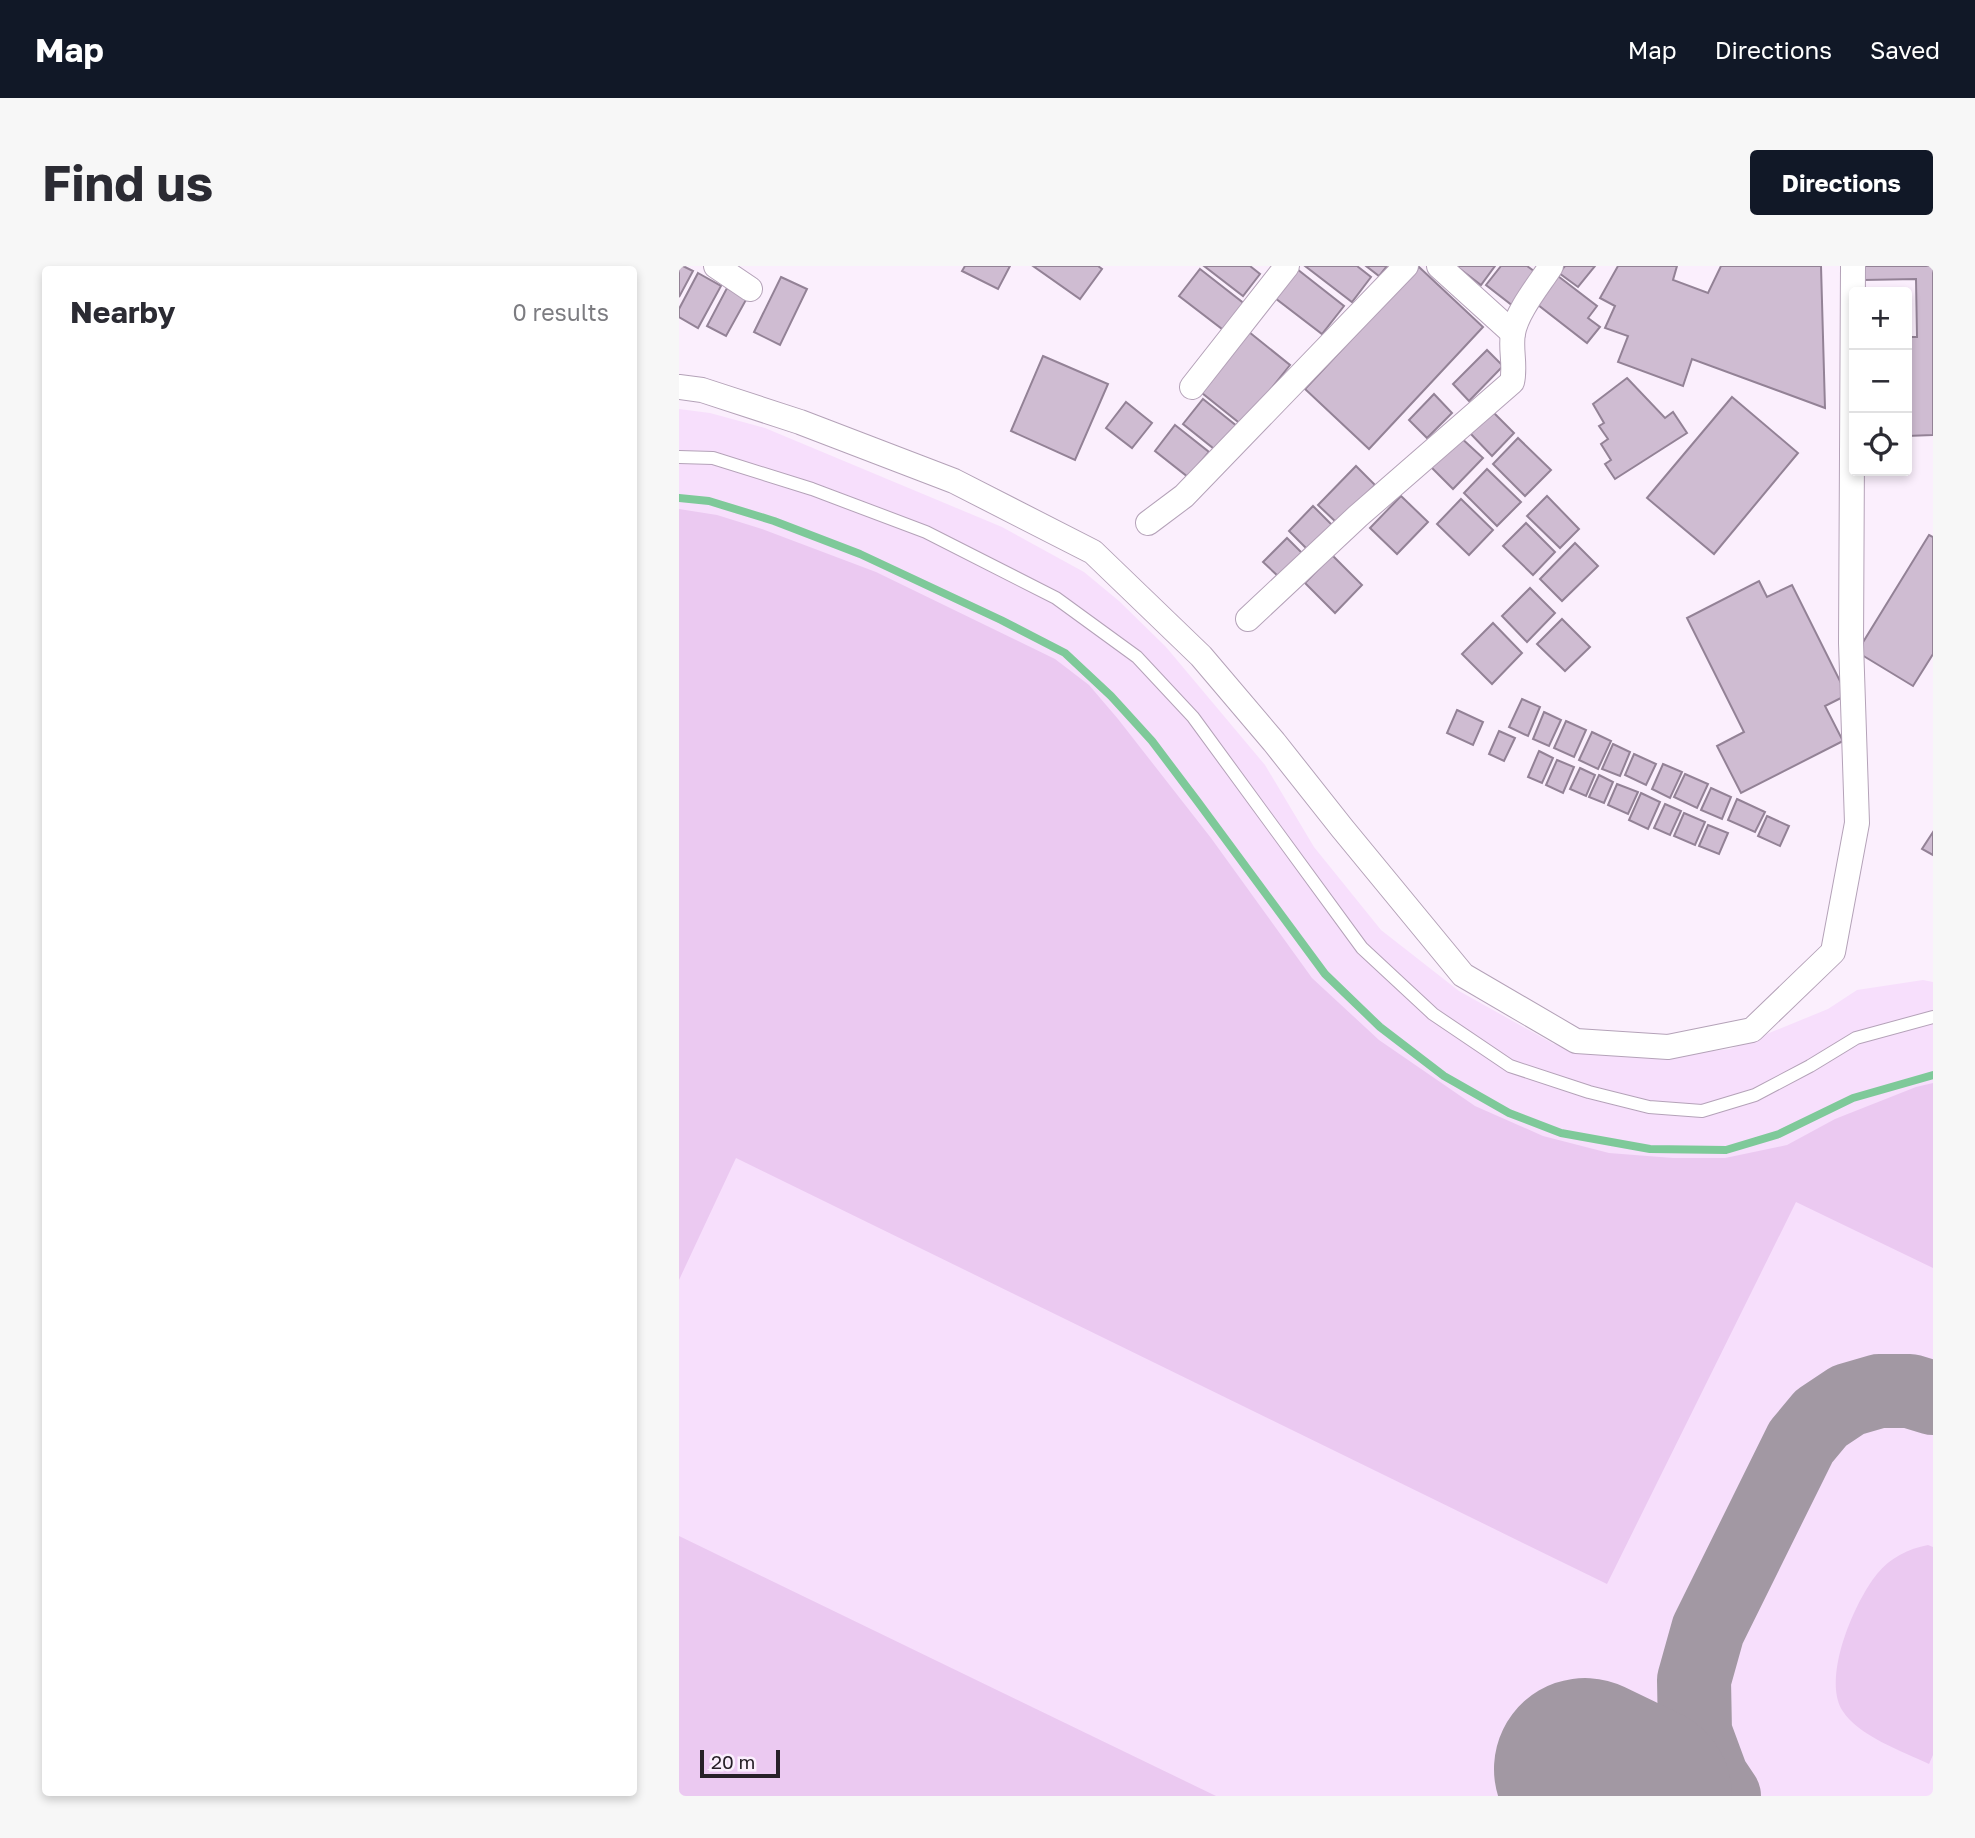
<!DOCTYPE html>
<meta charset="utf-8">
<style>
body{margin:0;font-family:"Golos Text",sans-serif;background:#f7f7f7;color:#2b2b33}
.controls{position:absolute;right:21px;top:21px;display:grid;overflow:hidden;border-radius:7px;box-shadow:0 4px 10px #0003}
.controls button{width:63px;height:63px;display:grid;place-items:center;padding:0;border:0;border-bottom:2px solid #e1e1e2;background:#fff;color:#2b2b33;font:35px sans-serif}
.scale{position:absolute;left:21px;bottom:18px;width:80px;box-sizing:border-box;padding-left:7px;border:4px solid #272028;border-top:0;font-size:19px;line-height:24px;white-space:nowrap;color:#272028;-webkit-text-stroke:5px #fbeffd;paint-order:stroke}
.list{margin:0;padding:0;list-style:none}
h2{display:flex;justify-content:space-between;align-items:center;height:91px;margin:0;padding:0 28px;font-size:30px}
h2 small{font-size:23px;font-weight:400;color:#7c7c81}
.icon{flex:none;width:38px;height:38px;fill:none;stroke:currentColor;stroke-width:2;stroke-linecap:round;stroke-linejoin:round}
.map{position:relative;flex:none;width:1254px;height:1530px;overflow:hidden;border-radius:7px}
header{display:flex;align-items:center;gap:42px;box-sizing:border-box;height:98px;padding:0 35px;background:#111827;color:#fff}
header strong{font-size:33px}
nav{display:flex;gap:38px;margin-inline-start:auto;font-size:24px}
.intro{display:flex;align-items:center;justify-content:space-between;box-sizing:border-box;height:168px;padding:0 42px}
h1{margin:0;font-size:49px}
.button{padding:18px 32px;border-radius:7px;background:#111827;color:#fff;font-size:24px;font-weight:700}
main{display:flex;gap:42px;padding:0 42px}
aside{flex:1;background:#fff;border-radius:7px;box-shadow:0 4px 10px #0003}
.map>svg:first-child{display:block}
.built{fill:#f7dffc}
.green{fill:#ebc9f1}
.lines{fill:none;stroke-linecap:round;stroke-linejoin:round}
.stream{stroke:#7ec999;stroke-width:8}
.taxiway{stroke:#a298a3;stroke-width:74}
.runway{stroke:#a298a3;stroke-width:182}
.building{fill:#cfbcd2;stroke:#938296;stroke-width:2}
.service-casing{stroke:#b4a2b8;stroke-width:14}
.minor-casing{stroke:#b4a2b8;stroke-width:26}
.service{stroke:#fff;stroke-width:12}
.minor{stroke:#fff;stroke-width:24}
</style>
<header>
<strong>Map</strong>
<nav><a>Map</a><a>Directions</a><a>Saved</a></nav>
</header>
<div class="intro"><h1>Find us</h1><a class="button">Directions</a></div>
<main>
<aside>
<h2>Nearby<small>0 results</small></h2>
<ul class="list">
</ul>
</aside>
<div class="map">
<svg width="1254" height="1530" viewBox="0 0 1254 1530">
<rect width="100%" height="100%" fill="#fbeffd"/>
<path class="built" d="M0,143L31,147L86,162L323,261L405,306L440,335L487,381L586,499L635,581L702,664L780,725L875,778L972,792L1051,783L1149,743L1178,724L1244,714L1254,716V1530H0Z"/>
<g class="green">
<path d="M0,243L38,249L83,263L197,306L376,393L410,419L439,453L532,572L633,712L700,774L796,840L864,870L930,887L994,892H1046L1108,879L1156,853L1237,821L1254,817V1002L1117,936L928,1318L57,892L0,1014Z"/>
<path d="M0,1270L537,1530H0Z"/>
<path d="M1249,1279L1254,1281V1489L1250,1498C1223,1485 1179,1470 1163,1444C1143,1410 1176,1335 1198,1308C1212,1291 1229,1283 1249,1279Z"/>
</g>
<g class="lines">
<path class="stream" d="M0,232L30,235L95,255L181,288L322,354L386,387L432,430L473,475L519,536L646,708L701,761L765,810L830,847L882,867L971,883L1047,884L1100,868L1174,832L1254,809"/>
<path class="taxiway" d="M1045,1530L1033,1512L1016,1466L1015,1414L1029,1364L1122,1176L1142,1152L1169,1134L1200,1125H1231L1254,1132"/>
<path class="runway" d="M906,1503L962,1530"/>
</g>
<g class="building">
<path d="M0,0H4L14,5L0,31Z"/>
<path d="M286,0H331L319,23L283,5Z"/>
<path d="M354,0H419L423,3L401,33Z"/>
<path d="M525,0H571L581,8L564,30Z"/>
<path d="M626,0H678L692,11L673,36Z"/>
<path d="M687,0H708L700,10Z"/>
<path d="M777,0H816L802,19Z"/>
<path d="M822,0H848L859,8L834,40L807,19Z"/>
<path d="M886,0H916L899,21L880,7Z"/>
<path d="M939,0H998L994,14L1029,27L1042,0H1142L1146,142L1013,93L1004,120L939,96L949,70L926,62L936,40L921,32Z"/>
<path d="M1185,0H1254V169L1228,170V71H1238L1237,13L1185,14Z"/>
<path d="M740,1L804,61L690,183L626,123Z"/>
<path d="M521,3L567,39L547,66L500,30Z"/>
<path d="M618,3L665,40L643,68L596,32Z"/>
<path d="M19,7L42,20L19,62L0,51V43Z"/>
<path d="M875,7L918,40L909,52L921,61L908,77L854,35Z"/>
<path d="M102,11L128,23L101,79L75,66Z"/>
<path d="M48,22L68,32L47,70L28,60Z"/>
<path d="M570,66L611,99L563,159L523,127Z"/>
<path d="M808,84L824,100L790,135L774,118Z"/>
<path d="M364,90L429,118L396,194L332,165Z"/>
<path d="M948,112L986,152L994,146L1008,167L936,213L926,198L932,194L922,178L929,173L920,160L925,157L914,138Z"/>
<path d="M755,128L773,147L748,172L730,154Z"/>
<path d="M1053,131L1119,187L1035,288L968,232Z"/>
<path d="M524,133L559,161L539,186L504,158Z"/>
<path d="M447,136L473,157L453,182L427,162Z"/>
<path d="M811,143L835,167L813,190L789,165Z"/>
<path d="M496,159L530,186L509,211L476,185Z"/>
<path d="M779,169L804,192L774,223L750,199Z"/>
<path d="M839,172L872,204L846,230L814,198Z"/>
<path d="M677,200L696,219L658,257L639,239Z"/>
<path d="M808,203L842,236L818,260L785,227Z"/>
<path d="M722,230L749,256L718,288L691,262Z"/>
<path d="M868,230L900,263L881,282L848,250Z"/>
<path d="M782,233L814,264L790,289L758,258Z"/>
<path d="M634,240L655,261L631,286L610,265Z"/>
<path d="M847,257L876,286L854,309L824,280Z"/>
<path d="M1250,269L1254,271V388L1234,420L1178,386Z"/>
<path d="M608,272L624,288L601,312L584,296Z"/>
<path d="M896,277L919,300L883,335L861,313Z"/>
<path d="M653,289L683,319L656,347L626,317Z"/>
<path d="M1080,315L1088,331L1113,319L1168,429L1146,440L1164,475L1062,527L1038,480L1065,466L1008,352Z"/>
<path d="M851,322L876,347L848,376L823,350Z"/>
<path d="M883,353L911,381L886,405L858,378Z"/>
<path d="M814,357L843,387L813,418L783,388Z"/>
<path d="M843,433L861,441L849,470L830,461Z"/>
<path d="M778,444L804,456L794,479L768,467Z"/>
<path d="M865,446L882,454L870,480L854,473Z"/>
<path d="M887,455L907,464L895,491L875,482Z"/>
<path d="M820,465L836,472L825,495L810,488Z"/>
<path d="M913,466L932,475L919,503L900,494Z"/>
<path d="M934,478L951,486L941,510L923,503Z"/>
<path d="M860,485L874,492L863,517L849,511Z"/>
<path d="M955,488L977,498L967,519L946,509Z"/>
<path d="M878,494L895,501L884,527L867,519Z"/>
<path d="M984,498L1003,506L991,532L973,523Z"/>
<path d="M901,502L916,509L907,530L891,523Z"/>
<path d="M1006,508L1029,518L1018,542L995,531Z"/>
<path d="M920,509L934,516L925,537L910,531Z"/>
<path d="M938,518L959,526L949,548L929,539Z"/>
<path d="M1032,522L1052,531L1043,553L1022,544Z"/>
<path d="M962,527L981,536L969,563L950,554Z"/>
<path d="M1058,533L1086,546L1076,566L1049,554Z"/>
<path d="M986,538L1002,545L991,569L975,562Z"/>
<path d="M1005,547L1026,556L1016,579L995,570Z"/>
<path d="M1088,550L1110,560L1101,580L1079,570Z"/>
<path d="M1029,559L1049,567L1040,588L1020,580Z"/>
<path d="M1254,566V589L1243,583Z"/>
</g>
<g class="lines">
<g class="service-casing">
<path id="service" d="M0,191L34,192L133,223L247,266L377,332L458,391L514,451L683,682L754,748L831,800L910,826L970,841L1023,845L1076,829L1131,800L1177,772L1254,751"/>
</g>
<g class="minor-casing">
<g id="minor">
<path d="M37,0L71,23"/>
<path d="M760,0L834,67"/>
<path d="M0,121L23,124L121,156L275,215L414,286L522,390L595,476L663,562L784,709L897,775L989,781L1073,764L1154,686L1178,557L1172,377L1174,0"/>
<path d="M513,121L608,0"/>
<path d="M469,257L505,230L727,0"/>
<path d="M569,353L679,250L833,116C837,100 831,83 834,67C838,45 860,19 872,0"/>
</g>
</g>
<use href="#service" class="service"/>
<use href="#minor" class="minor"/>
</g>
</svg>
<div class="controls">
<button>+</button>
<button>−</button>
<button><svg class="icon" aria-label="locate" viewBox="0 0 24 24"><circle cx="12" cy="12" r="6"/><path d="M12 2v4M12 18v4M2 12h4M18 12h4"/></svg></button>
</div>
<div class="scale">20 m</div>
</div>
</main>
